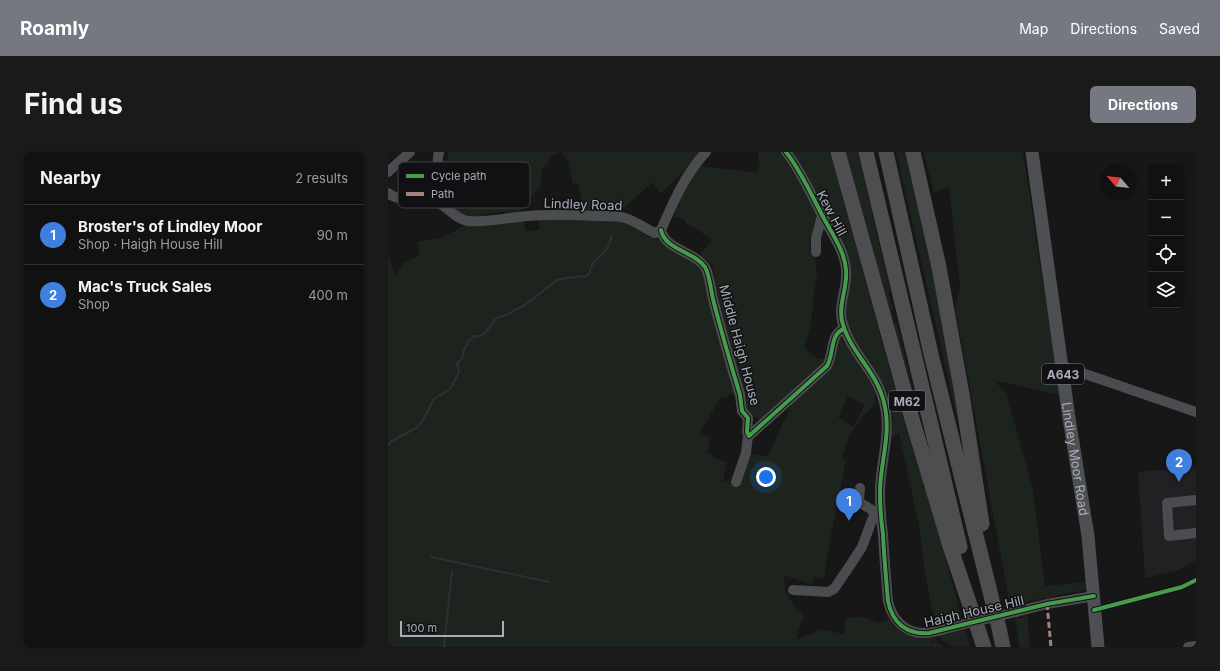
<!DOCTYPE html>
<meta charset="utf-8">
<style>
body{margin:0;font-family:Inter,sans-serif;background:#1a1a1a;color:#f1f3f6}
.controls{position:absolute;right:12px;top:12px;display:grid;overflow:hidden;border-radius:6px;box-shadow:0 1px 3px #0004}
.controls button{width:36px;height:36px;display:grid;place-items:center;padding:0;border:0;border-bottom:1px solid #303131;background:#111;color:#f1f3f6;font:20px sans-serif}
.compass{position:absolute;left:712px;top:12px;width:36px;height:36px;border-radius:50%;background:#111;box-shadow:0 1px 3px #0004;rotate:298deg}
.scale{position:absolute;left:12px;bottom:10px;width:104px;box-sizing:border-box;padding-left:4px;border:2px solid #a8adb8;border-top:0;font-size:11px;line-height:14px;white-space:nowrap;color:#a8adb8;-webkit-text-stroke:3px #111113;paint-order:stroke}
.you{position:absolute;left:378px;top:325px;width:14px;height:14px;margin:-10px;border:3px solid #fff;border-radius:50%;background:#1a73e8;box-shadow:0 0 0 6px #1a73e833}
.badge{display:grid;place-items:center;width:26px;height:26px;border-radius:50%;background:#757880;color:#fff;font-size:13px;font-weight:700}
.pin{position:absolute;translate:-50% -33px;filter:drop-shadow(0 1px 2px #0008)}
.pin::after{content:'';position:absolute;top:21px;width:14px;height:12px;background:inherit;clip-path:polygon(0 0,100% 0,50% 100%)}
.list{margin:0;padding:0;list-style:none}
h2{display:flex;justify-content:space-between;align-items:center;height:52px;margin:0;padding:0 16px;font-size:17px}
h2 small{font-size:13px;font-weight:400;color:#9c9d9f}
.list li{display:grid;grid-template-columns:26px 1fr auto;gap:12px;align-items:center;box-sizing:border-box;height:60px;padding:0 16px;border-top:1px solid #303131}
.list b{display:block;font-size:15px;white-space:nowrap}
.list p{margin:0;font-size:13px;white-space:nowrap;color:#9c9d9f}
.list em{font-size:13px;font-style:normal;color:#9c9d9f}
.icon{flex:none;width:22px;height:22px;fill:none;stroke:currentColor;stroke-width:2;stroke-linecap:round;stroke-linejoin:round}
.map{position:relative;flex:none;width:808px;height:495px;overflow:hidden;border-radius:6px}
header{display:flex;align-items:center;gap:24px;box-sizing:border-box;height:56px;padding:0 20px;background:#757880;color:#fff}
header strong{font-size:19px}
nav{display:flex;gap:22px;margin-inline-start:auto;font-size:14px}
.intro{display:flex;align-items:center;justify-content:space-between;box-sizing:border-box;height:96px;padding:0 24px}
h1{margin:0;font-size:28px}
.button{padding:10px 18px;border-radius:6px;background:#757880;color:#fff;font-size:14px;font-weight:700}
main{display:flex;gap:24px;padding:0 24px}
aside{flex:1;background:#111;border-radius:6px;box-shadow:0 1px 3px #0004}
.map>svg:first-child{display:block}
.built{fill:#212123}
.green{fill:#1d241e;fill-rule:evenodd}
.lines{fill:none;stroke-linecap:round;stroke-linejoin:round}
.stream{stroke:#2a3239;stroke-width:2}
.minor{stroke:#4b4c50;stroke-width:10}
.major{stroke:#4d4f52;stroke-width:13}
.highway{stroke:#4e4e51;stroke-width:15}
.minor-bridge{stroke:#4b4c50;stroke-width:10}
.quiet{stroke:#a18479;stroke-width:3;stroke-dasharray:6 3;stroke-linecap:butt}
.cycleway-casing{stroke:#111113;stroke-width:6}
.cycleway{stroke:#469c4c;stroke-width:4}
.labels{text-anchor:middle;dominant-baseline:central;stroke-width:3;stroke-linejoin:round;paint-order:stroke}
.shield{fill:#111113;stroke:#7b7e86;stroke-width:1}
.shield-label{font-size:12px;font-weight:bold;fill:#a8adb8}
.street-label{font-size:13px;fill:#a8adb8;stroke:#111113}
.key{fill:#111113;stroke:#3e4045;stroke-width:1}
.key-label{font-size:11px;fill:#a8adb8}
</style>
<header>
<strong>Roamly</strong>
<nav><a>Map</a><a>Directions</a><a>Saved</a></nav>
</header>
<div class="intro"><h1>Find us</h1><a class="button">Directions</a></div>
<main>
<aside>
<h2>Nearby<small>2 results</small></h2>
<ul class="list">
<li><span class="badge" style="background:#3f7fe0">1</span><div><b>Broster's of Lindley Moor</b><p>Shop · Haigh House Hill</p></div><em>90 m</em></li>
<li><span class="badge" style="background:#3f7fe0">2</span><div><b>Mac's Truck Sales</b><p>Shop</p></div><em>400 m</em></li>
</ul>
</aside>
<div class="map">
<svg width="808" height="495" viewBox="0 0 808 495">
<rect width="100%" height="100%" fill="#171717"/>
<path class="built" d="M808,315V408L790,418L757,426L750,320Z"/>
<g class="green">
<path d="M60,0H311L295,20L273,41L263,30L261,33L232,60L196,59L190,31L185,32C183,23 181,7 173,0L162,4L159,13L154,16L153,33L131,59C122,61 115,59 106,60C100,61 94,64 87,65C75,65 65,56 59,47L60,15L52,14V8H60Z"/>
<path d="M370,0H392L415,36L430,65L426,84L421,85L422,100L426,101L429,122L425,147L426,148L422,175L416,196L429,206L439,208L374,269L360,261L335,172L325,116V113L312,103L324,88L310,78L299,72L297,68L286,64C292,46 301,30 312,14L370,21L372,9L370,8Z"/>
<path d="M403,0H442L503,222L536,334L534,335L535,337L537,336L551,382L574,468L550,474L543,453L536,415L532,378L511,281L502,287L505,273L504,256L499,238L464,184L459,172L458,158L460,144L464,126L462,111L459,100L413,13Z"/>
<path d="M457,0H470L502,140L500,141L505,158L503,159L506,171H509L544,319Z"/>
<path d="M508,0H521L550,145L575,291Z"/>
<path d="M535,0H635L672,243L605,228L618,240L645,338L657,434L698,430L697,438L622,453L567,156L572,135L561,36L546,40Z"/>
<path d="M156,66L186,69H235L260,84L272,88L313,116L349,241L347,244L342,241L338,247L333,245L311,282L323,286L319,301L326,303V306L339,310L335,329H346L364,302L380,304L406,247L444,215L451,184L474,216L487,240V246L488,250L480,260L475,263L460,286L454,306L458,308L441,393L436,427L426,425L425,433L396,423C395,443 403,450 416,463C414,471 409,479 409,487L426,481L429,477L456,482L458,466L475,465L490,471L502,467C508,475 516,483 526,485C534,486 542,483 549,488L542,489L543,491L549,489L551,492L557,495H0V102L5,119L8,124L15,111L32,103L29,90L54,86L77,73L136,68L137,79L152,78L150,68ZM460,244L477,253L465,275L450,265Z"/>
<path d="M640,464L641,495H632L627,467Z"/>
<path d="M577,477L582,495C570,495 560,495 552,486V482Z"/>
</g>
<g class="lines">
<g class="stream">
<path d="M0,293L4,289L28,276L34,270L46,247L62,237L71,220L69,211L74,206L76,198L80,190L86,184H92L98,180L106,169L110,165L116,164L137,153L169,128L178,126L198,124L202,121C201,110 214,105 219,97C221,93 222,88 224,84"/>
<path d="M43,405L161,430"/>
<path d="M56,495L64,419"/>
</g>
<g class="minor">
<path d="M398,0C413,19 423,42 434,63C443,80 457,99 458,118C460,135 450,152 454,169C462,202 491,220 497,255C503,283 492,312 492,340C492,354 493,368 495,382C496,404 498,426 500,449C504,467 517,482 537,481C546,481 555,477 564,475"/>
<path d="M0,20L22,0"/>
<path d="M0,41C11,51 28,43 41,46C56,49 65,67 80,69C98,71 121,65 140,64C162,62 185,63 207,64C216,64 228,63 237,66C248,69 257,77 267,81L273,78"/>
<path d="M48,48L50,5L51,0"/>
<path d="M273,78C277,98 306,99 317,115C322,123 323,141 326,151C334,182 343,213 352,243L354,259L360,266L359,280L361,284L439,214C446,202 442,181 456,177"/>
<path d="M273,78C285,51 297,22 318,0"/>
<path d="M428,100V86L434,64"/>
<path d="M674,214L808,260"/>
<path d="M348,330L358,301L360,283"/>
<path d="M472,336L471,350L484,358L487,366"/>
<path d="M808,348L779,351L781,384L808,381"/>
<path d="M405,438L440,440L446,437L463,412L474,395L484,368L493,363"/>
<path d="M628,460L659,452L706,444"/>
<path d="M800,495L808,494"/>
</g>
<path class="major" id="s1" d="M644,0L681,266L700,384L710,495"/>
<g class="highway">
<path d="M450,0L524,267L562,394L596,495"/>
<path d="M478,0L572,395"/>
<path d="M498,0L543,202L611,476L615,495"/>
<path d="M525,0L551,115L574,242L594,372"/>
</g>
<path class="minor-bridge" d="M564,475L628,460"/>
<path class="quiet" d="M659,452L663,495"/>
<g class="cycleway-casing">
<g id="cycleway">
<path d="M398,0C413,19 423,42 434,63C443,80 457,99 458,118C460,135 450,152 454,169C462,202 491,220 497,255C503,283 492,312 492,340C492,354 493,368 495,382C496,404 498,426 500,449C504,470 518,483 541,481L659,452L706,444"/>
<path d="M273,78C277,98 306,99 317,115C322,123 323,141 326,151C334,182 343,213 352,243L354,259L360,266L359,280L361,284L439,214C446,202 442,181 456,177"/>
<path d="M706,458L794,435L808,428"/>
</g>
</g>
<use href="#cycleway" class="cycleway"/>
</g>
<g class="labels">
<g class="shield">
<rect x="654" y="212" width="42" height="20" rx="3"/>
<rect x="501" y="239" width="36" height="20" rx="3"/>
</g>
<g class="shield-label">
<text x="675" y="222">A643</text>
<text x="519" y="249">M62</text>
</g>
<g class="street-label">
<text transform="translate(195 52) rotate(2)">Lindley Road</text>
<text transform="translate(444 61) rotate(62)">Kew Hill</text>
<text transform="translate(352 193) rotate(75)">Middle Haigh House</text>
<text stroke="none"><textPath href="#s1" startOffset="310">Lindley Moor Road</textPath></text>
<text transform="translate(586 459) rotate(-13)">Haigh House Hill</text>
</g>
</g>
<rect x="10" y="10" width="132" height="46" rx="6" class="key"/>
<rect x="18" y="22" width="18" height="4" fill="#469c4c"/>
<rect x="18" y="40" width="18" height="4" fill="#a18479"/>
<g class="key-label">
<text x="43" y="28">Cycle path</text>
<text x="43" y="46">Path</text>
</g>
</svg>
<div class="controls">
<button>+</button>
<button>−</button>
<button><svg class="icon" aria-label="locate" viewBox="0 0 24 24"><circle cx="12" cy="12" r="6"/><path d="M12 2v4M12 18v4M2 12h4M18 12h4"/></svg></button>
<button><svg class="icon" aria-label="layers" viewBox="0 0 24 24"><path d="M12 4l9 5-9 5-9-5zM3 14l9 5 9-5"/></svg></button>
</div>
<svg class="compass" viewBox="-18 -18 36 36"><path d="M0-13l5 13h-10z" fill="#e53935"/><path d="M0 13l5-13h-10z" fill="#9c9d9f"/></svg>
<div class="scale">100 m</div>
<div class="you"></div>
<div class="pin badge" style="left:461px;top:369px;background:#3f7fe0">1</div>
<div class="pin badge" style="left:791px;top:330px;background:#3f7fe0">2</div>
</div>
</main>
